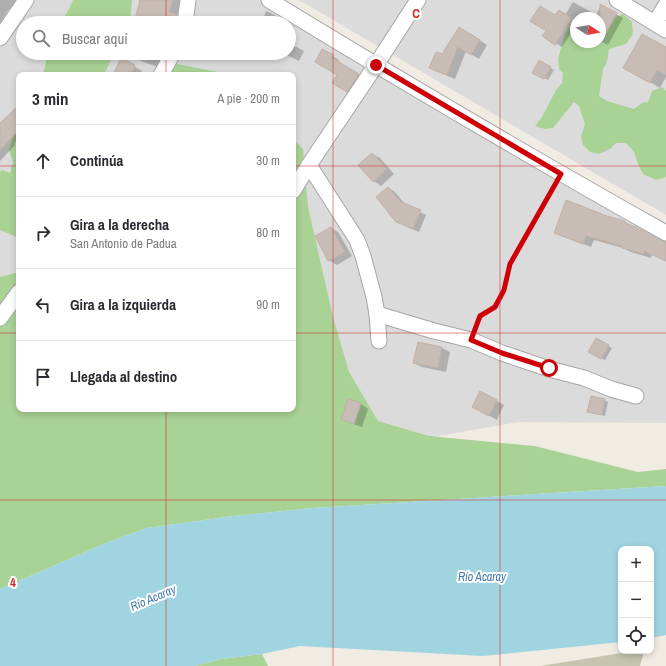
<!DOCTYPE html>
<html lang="es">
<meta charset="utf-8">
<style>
body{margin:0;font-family:"Archivo Narrow",sans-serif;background:#f2f2f3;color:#2b2b33}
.controls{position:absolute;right:12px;bottom:12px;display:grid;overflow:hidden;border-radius:8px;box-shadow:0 2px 6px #0003}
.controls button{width:36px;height:36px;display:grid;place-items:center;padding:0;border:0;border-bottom:1px solid #e1e1e2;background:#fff;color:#2b2b33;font:20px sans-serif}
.compass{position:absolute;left:570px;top:12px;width:36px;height:36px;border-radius:50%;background:#fff;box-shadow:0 2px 6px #0003;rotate:101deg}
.stop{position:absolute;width:12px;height:12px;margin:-9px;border:3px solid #cc0006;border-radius:50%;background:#fff}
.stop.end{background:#cc0006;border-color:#fff;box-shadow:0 1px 4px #0008}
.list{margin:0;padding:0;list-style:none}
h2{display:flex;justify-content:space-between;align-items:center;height:52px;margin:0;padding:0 16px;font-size:17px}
h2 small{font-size:13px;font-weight:400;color:#7c7c81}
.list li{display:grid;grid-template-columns:26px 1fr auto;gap:12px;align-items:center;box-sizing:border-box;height:72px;padding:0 16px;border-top:1px solid #e1e1e2}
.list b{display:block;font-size:15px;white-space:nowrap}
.list p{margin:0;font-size:13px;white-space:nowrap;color:#7c7c81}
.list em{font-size:13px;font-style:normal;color:#7c7c81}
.icon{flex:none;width:22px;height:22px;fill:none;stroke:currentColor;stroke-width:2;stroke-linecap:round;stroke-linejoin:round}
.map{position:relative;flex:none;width:666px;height:666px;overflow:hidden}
.search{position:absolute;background:#fff;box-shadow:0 2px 6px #0003;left:16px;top:16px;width:280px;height:44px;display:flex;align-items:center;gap:10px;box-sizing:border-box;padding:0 14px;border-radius:22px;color:#7c7c81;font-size:15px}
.panel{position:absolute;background:#fff;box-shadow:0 2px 6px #0003;left:16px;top:72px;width:280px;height:340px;border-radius:8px}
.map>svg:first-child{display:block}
.residential{fill:#dcdbdb;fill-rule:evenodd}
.construction{fill:#c5c4ae}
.forest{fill:#a9d295}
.water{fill:#a0d4e0}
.shadow{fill:#0003}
.building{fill:#c8bdb6;stroke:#c2b1a4}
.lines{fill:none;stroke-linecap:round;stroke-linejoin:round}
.minor-casing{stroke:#a5a5a5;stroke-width:17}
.path{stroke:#ff7065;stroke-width:2.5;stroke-dasharray:2 2;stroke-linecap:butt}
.minor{stroke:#fff;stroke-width:15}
.route{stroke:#cc0006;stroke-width:5}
.grid{fill:none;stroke:#d62828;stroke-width:1;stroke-opacity:0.55}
.labels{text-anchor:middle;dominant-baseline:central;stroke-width:4;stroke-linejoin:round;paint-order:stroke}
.water-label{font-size:12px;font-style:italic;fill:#417aac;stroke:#fff}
.grid-label{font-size:13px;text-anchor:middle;font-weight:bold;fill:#d62828;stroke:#fff;stroke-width:4;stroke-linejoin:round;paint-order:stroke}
</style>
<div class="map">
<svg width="666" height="666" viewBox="0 0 666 666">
<rect width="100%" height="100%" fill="#f0ebe3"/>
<g class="residential">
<path d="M0,0H262L666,244V423L518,422L0,513ZM23,23H289V53H23ZM19,75H293V409H19Z"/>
<path d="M299,0H666V215ZM576,18H600V42H576Z"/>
</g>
<path class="construction" d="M634,651H644L640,666H540Z"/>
<g class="forest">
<path d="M73,0H132L130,23H61L69,9Z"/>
<path d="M623,14L632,22L633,34L626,44L609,49L607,62L603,69L599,96L607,101L634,109L642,103L648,102L652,91L663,87L666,91V177L656,180L643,174L638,164L634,152L626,143H616L610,149L599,154L590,152L583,145L581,137L585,124L579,106L574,102L553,128L545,129L535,126L542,117L556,90L562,83L563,73L559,69L558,58L562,45L564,36L572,24L576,25V42H583L589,47L594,42H600L607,21Z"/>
<path d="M48,53H114L104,75H43L45,66Z"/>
<path d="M172,63L223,73L225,75H164Z"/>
<path d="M16,127H19V238L0,230V172L2,170L10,173L13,162L9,150Z"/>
<path d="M293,139L303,149L308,207L333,317L349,372L378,421L429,436L535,446L638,472L666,469V486L313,508L233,516L147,528L106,543L0,589V277L19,272V409H293Z"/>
<path d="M262,654L268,666H195L221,659Z"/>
</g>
<path class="water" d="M666,486V635L651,638V549H621V642L483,656L300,646L262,654L221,659L195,666H0V589L106,543L147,528L233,516L313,508Z"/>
<g class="shadow">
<path d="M0,0H26L11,10L9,9L0,23Z"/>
<path d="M139,0H182L176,17L178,18L177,23H136L140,1Z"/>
<path d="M573,2L596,15L601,5L623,18L608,45L600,41V18H576V27H575L562,47L544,36L556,16L565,15Z"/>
<path d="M266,11L271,13L288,23H262Z"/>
<path d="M289,24L294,26L289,41Z"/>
<path d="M467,32L487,45L479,59L466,51L455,79L438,72L430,68Z"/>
<path d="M289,43L304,51L299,61L283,53H289Z"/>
<path d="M666,49V77L660,88L624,67Z"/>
<path d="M323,50L339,60L338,62L365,79L354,95L333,82L338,74Z"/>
<path d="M132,53H169L164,69L138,60L131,56Z"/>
<path d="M122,59L142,71L140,75H114Z"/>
<path d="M540,62L554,70L548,80L533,72Z"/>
<path d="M19,106V138L14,144L15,145L0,161V129Z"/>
<path d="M372,154L380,158L394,174L381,186L374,181Z"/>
<path d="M388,188L394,191L406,205L426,215L419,232L403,225Z"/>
<path d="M607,217L625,222L661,242L666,243V261L652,254L651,258L631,252L623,248L594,240L591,247L563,236L555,232Z"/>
<path d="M331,228L338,232L352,256L337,265L329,260Z"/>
<path d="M596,339L612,348L605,360L590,352Z"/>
<path d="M418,343L442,348L450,352L446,372L422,367L414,363Z"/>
<path d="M480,392L504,405L497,420L481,411Z"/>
<path d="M348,400L361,404L368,409L362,427L350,423L342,418Z"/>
<path d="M604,400L608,402L605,416L592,413L588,411Z"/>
</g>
<g class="building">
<path d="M140,0H173L169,12L177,14L176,23H134Z"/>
<path d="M600,4L617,13L600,44Z"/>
<path d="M540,6L555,15L559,10L572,18L555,45L542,36L546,31L530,21Z"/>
<path d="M459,27L480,40L471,55L458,47L447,75L429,68L436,52L442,54Z"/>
<path d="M642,34L666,47V75L657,70L650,83L623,68Z"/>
<path d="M322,49L334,55L332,58L359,74L347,92L332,83L337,75L315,62Z"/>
<path d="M121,58L135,65L131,75H113Z"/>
<path d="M539,60L551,67L544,79L532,73Z"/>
<path d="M19,105V130L0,150V123Z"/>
<path d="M372,153L387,169L373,182L358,165Z"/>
<path d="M388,187L401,202L421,210L413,229L396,222L376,197Z"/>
<path d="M566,200L607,216L625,221V223L636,227L662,241L666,242V261L644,251V254L622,248V246L586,236L583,244L554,233Z"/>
<path d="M331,227L345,252L328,261L315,236Z"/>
<path d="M596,338L609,345L601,359L588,352Z"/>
<path d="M418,342L442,347L438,368L413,363Z"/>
<path d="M480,391L497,400L489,416L472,407Z"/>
<path d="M591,396L605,399L602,415L587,412Z"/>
<path d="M348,399L361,403L354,424L341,419Z"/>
</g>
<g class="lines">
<g class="minor-casing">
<g id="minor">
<path d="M269,0C400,80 532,158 666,233"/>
<path d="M617,0L666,30"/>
<path d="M185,23L188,0"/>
<path d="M655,23L666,5"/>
<path d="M0,38L26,0"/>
<path d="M161,75L173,53"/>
<path d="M309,165L357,240L363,256L374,297L377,314L379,341"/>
<path d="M293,191L309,165L376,65L418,0"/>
<path d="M377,314L434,331L471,340L502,353L549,369L584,378L611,389L636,396"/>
<path d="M0,318L19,292"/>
</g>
</g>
<path class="path" d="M476,326L480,316L495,307L503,290L510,264L554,186"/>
<use href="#minor" class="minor"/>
</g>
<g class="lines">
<path class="route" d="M376,65L561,174L510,264L504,290L495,307L480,316L471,340L502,353L549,368"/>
</g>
<path class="grid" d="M166,0V23M333,0V666M500,0V666M166,53V75M0,166H19M293,166H666M0,333H19M293,333H666M166,409V666M0,500H666"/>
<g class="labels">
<g class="water-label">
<text x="482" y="577">Río Acaray</text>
<text transform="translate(153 598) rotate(-23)">Río Acaray</text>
</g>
</g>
<g class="grid-label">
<text x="416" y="18">C</text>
<text x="13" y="587">4</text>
</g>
</svg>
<div class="controls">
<button>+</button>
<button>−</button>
<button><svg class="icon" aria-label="locate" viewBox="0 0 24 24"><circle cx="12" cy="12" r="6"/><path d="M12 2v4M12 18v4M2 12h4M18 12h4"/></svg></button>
</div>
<svg class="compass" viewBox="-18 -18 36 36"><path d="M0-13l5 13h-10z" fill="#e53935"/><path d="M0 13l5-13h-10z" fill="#7c7c81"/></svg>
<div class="stop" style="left:549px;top:368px"></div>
<div class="stop end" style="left:376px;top:65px"></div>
<div class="search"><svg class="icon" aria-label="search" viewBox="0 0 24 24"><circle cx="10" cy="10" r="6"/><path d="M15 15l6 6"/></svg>Buscar aquí</div>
<section class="panel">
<h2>3 min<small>A pie · 200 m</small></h2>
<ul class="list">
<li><svg class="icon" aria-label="ahead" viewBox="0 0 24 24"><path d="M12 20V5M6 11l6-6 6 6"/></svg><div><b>Continúa</b></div><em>30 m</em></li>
<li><svg class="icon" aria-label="right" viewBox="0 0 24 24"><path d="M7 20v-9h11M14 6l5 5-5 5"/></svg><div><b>Gira a la derecha</b><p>San Antonio de Padua</p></div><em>80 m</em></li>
<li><svg class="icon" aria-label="left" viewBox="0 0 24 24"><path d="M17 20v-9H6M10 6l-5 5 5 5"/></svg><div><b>Gira a la izquierda</b></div><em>90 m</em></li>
<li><svg class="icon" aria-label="arrive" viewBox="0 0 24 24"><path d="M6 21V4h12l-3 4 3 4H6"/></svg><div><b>Llegada al destino</b></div></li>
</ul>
</section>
</div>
